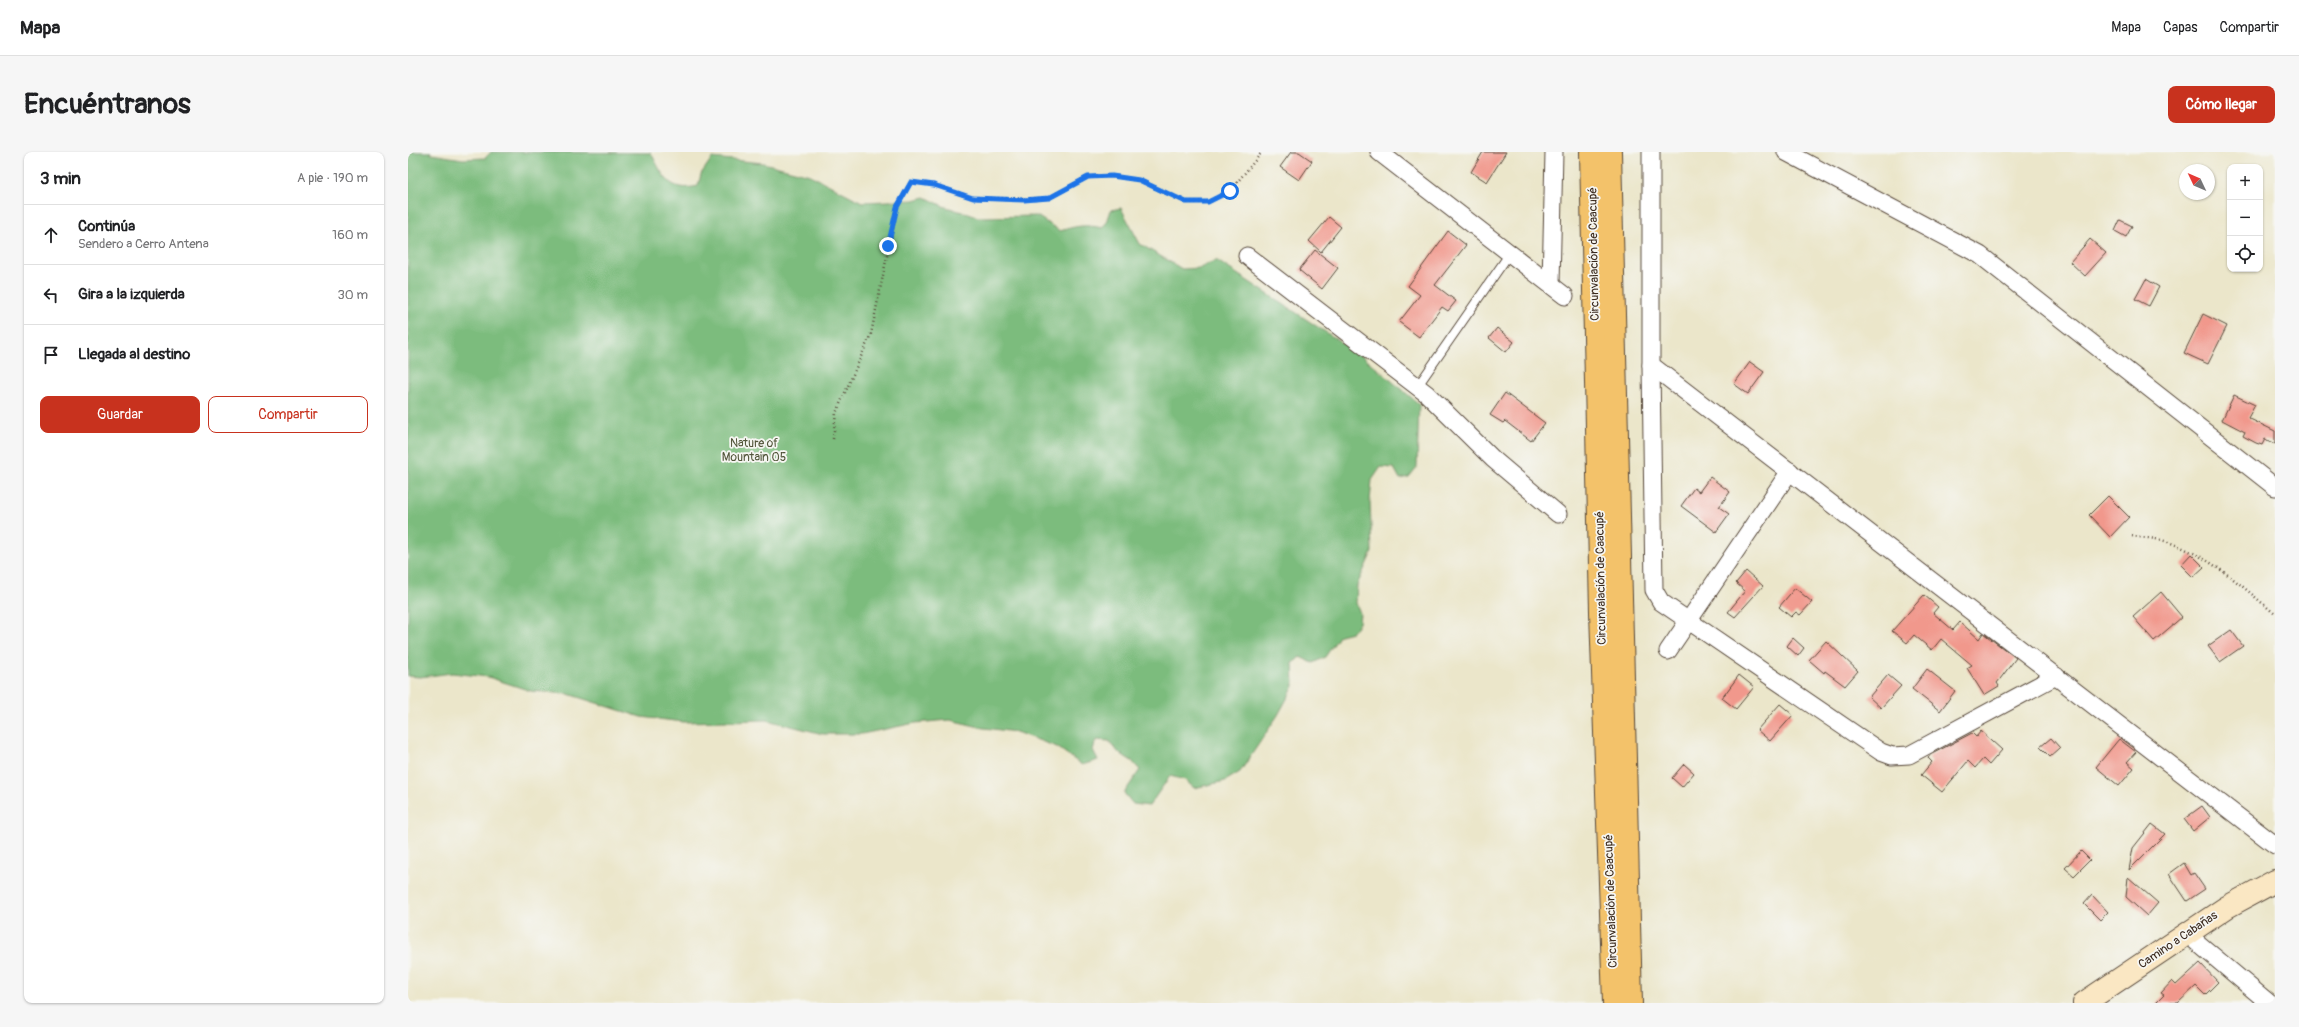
<!DOCTYPE html>
<html lang="es">
<meta charset="utf-8">
<style>
body{margin:0;font-family:Pangolin,sans-serif;background:#f6f6f6;color:#202124}
.controls{position:absolute;right:12px;top:12px;display:grid;overflow:hidden;border-radius:8px;box-shadow:0 1px 3px #0004}
.controls button{width:36px;height:36px;display:grid;place-items:center;padding:0;border:0;border-bottom:1px solid #e0e0e0;background:#fff;color:#202124;font:20px sans-serif}
.compass{position:absolute;left:1771px;top:12px;width:36px;height:36px;border-radius:50%;background:#fff;box-shadow:0 1px 3px #0004;rotate:314deg}
.stop{position:absolute;width:12px;height:12px;margin:-9px;border:3px solid #1a73e8;border-radius:50%;background:#fff}
.stop.end{background:#1a73e8;border-color:#fff;box-shadow:0 1px 4px #0008}
.list{margin:0;padding:0;list-style:none}
h2{display:flex;justify-content:space-between;align-items:center;height:52px;margin:0;padding:0 16px;font-size:17px}
h2 small{font-size:13px;font-weight:400;color:#757577}
.list li{display:grid;grid-template-columns:26px 1fr auto;gap:12px;align-items:center;box-sizing:border-box;height:60px;padding:0 16px;border-top:1px solid #e0e0e0}
.list b{display:block;font-size:15px;white-space:nowrap}
.list p{margin:0;font-size:13px;white-space:nowrap;color:#757577}
.list em{font-size:13px;font-style:normal;color:#757577}
.actions{display:flex;gap:8px;padding:12px 16px}
.actions a{flex:1;padding:9px 0;border:1px solid #c8321e;border-radius:8px;text-align:center;font-size:14px;color:#c8321e}
.actions .main{background:#c8321e;color:#fff}
.icon{flex:none;width:22px;height:22px;fill:none;stroke:currentColor;stroke-width:2;stroke-linecap:round;stroke-linejoin:round}
.map{position:relative;flex:none;width:1867px;height:851px;overflow:hidden;border-radius:8px}
header{display:flex;align-items:center;gap:24px;box-sizing:border-box;height:56px;padding:0 20px;background:#fff;border-bottom:1px solid #e0e0e0}
header strong{font-size:19px}
nav{display:flex;gap:22px;margin-inline-start:auto;font-size:14px}
.intro{display:flex;align-items:center;justify-content:space-between;box-sizing:border-box;height:96px;padding:0 24px}
h1{margin:0;font-size:28px}
.button{padding:10px 18px;border-radius:8px;background:#c8321e;color:#fff;font-size:14px;font-weight:700}
main{display:flex;gap:24px;padding:0 24px}
aside{flex:1;background:#fff;border-radius:8px;box-shadow:0 1px 3px #0004}
.map>svg:first-child{display:block}
.forest{fill:#7bbc7d;stroke:#5b734e}
.building{fill:#f1988c}
.lines{fill:none;stroke-linecap:round;stroke-linejoin:round}
.lane-casing{stroke:#554638;stroke-width:10}
.street-casing{stroke:#554638;stroke-width:19}
.secondary-casing{stroke:#554638;stroke-width:24}
.highway-casing{stroke:#554638;stroke-width:24}
.path{stroke:#554638;stroke-width:2.5;stroke-dasharray:1 3;stroke-linecap:butt}
.lane{stroke:#fff;stroke-width:8}
.street{stroke:#fff;stroke-width:17}
.secondary{stroke:#fae7c3;stroke-width:22}
.highway{stroke:#f3c26a;stroke-width:22}
.route{stroke:#1a73e8;stroke-width:5}
.labels{text-anchor:middle;dominant-baseline:central;stroke-width:3.5;stroke-linejoin:round;paint-order:stroke}
.street-label{font-size:12px;fill:#3b2a1e;stroke:#f6f6f2}
.park-label{font-size:12px;fill:#53563b;stroke:#f6f6f2}
</style>
<header>
<strong>Mapa</strong>
<nav><a>Mapa</a><a>Capas</a><a>Compartir</a></nav>
</header>
<div class="intro"><h1>Encuéntranos</h1><a class="button">Cómo llegar</a></div>
<main>
<aside>
<h2>3 min<small>A pie · 190 m</small></h2>
<ul class="list">
<li><svg class="icon" aria-label="ahead" viewBox="0 0 24 24"><path d="M12 20V5M6 11l6-6 6 6"/></svg><div><b>Continúa</b><p>Sendero a Cerro Antena</p></div><em>160 m</em></li>
<li><svg class="icon" aria-label="left" viewBox="0 0 24 24"><path d="M17 20v-9H6M10 6l-5 5 5 5"/></svg><div><b>Gira a la izquierda</b></div><em>30 m</em></li>
<li><svg class="icon" aria-label="arrive" viewBox="0 0 24 24"><path d="M6 21V4h12l-3 4 3 4H6"/></svg><div><b>Llegada al destino</b></div></li>
</ul>
<div class="actions"><a class="main">Guardar</a><a>Compartir</a></div>
</aside>
<div class="map">
<svg width="1867" height="851" viewBox="0 0 1867 851">
<rect width="100%" height="100%" fill="#f6f6f2"/>
<filter id="ink" filterUnits="userSpaceOnUse"><feTurbulence type="fractalNoise" baseFrequency=".025" numOctaves="2"/><feDisplacementMap in="SourceGraphic" scale="8" xChannelSelector="R" yChannelSelector="G"/><feConvolveMatrix kernelMatrix="1 2 1 2 8 2 1 2 1" color-interpolation-filters="sRGB"/></filter>
<filter id="wash" filterUnits="userSpaceOnUse"><feTurbulence type="fractalNoise" baseFrequency=".012" numOctaves="4" result="noise"/><feDisplacementMap in="SourceGraphic" scale="16" xChannelSelector="R" yChannelSelector="G"/><feGaussianBlur stdDeviation="0.9" result="paint"/><feColorMatrix in="noise" values="0 0 0 0 0 0 0 0 0 0 0 0 0 0 0 0 0 1.4 0 .05"/><feComposite in="paint" operator="in"/></filter>
<g filter="url(#wash)">
<rect width="100%" height="100%" fill="#ebe6ca"/>
<path class="forest" d="M0,0H23V2L55,7L77,6L83,0L243,1C255,23 260,41 290,34L293,22L304,6L355,11L402,23L454,50L506,48L517,45L535,54L570,65L629,64L652,79C667,74 678,72 694,76L699,70L703,58L713,56L732,92L774,117L792,116L808,108L954,204L1011,252L1009,315L1001,325L992,327L986,316L973,315L964,328L962,349L964,400L949,433L948,451L952,461L951,471L944,480L932,483L917,505L905,511L892,505L885,511L886,534L870,563L832,620L817,629L786,636L777,628L762,624L741,654L725,652L716,641L732,618L724,609L711,601L701,589L688,588L685,598L690,608L674,613L649,595L608,580L576,576L542,568L507,571L454,582H415L359,568L276,570L233,565L160,542L123,539L80,525L44,521L12,525L0,524Z"/>
<g id="blocks">
<g class="building">
<path d="M883,0H891L904,9L891,28L872,15Z"/>
<path d="M1075,0H1098L1079,30L1063,20Z"/>
<path d="M921,65L933,75L913,100L901,89Z"/>
<path d="M1712,68L1724,74L1718,85L1707,79Z"/>
<path d="M1040,79L1058,93L1027,133L1048,149L1040,159L1034,155L1011,185L991,170L1012,143L1000,134Z"/>
<path d="M1682,87L1698,101L1677,124L1662,110Z"/>
<path d="M907,98L930,116L914,137L891,118Z"/>
<path d="M1738,127L1751,135L1741,154L1727,147Z"/>
<path d="M1795,162L1819,174L1800,212L1776,201Z"/>
<path d="M1089,176L1106,190L1098,200L1081,186Z"/>
<path d="M1342,210L1356,220L1340,242L1326,232Z"/>
<path d="M1097,241L1137,271L1123,289L1097,269L1095,271L1082,263Z"/>
<path d="M1826,243L1847,253L1840,266L1867,279V292L1857,287L1854,293L1848,291L1835,284L1837,280L1814,268Z"/>
<path d="M1302,325L1322,340L1311,355L1321,362L1308,380L1273,354L1286,336L1291,340Z"/>
<path d="M1700,344L1721,365L1702,385L1681,363Z"/>
<path d="M1783,402L1796,415L1785,425L1773,413Z"/>
<path d="M1338,419L1355,434L1327,465L1320,460L1337,439L1328,431Z"/>
<path d="M1387,436L1404,450L1392,463L1388,460L1383,465L1371,455Z"/>
<path d="M1753,440L1774,465L1746,489L1725,465Z"/>
<path d="M1516,443L1530,455L1525,461L1545,478L1552,470L1571,487L1575,481L1608,506L1589,531L1591,534L1576,543L1559,516L1564,513L1533,487L1524,498L1506,483L1499,491L1484,479Z"/>
<path d="M1823,478L1835,494L1812,510L1800,494Z"/>
<path d="M1385,486L1396,496L1390,504L1379,494Z"/>
<path d="M1418,489L1450,519L1437,534L1417,519L1416,521L1401,508Z"/>
<path d="M1519,517L1547,539L1532,559L1504,537Z"/>
<path d="M1331,523L1346,535L1328,557L1314,546Z"/>
<path d="M1480,523L1493,534L1473,556L1461,545Z"/>
<path d="M1372,552L1385,563L1362,589L1349,578Z"/>
<path d="M1573,579L1594,598L1581,613L1575,607L1567,616L1560,609L1534,640L1513,623L1524,610L1520,606L1522,603L1564,581L1568,585Z"/>
<path d="M1643,586L1652,596L1642,605L1632,595Z"/>
<path d="M1711,587L1728,600L1719,610L1726,616L1711,634L1688,615Z"/>
<path d="M1276,612L1286,621L1274,635L1264,626Z"/>
<path d="M1794,654L1802,665L1785,679L1776,667Z"/>
<path d="M1744,672L1757,682L1721,718L1725,696Z"/>
<path d="M1673,699L1682,708L1666,724L1657,716Z"/>
<path d="M1776,711L1783,723L1786,721L1797,737L1779,749L1761,722Z"/>
<path d="M1720,725L1750,751L1739,764L1718,745Z"/>
<path d="M1684,743L1700,760L1692,768L1676,752Z"/>
<path d="M1792,811L1810,830L1797,843L1788,834L1770,851H1748L1756,843L1753,841L1764,829L1768,833Z"/>
</g>
</g>
</g>
<g filter="url(#ink)">
<use href="#blocks" fill-opacity="0" stroke="#554638" stroke-width="1"/>
<g class="lines">
<g class="lane-casing">
<path id="lane" d="M1009,235L1102,101"/>
</g>
<g class="street-casing">
<g id="street">
<path d="M971,0L1157,144"/>
<path d="M1243,0V213L1246,438L1253,450L1473,600L1484,604L1501,603L1648,524"/>
<path d="M1378,0L1572,103L1867,335"/>
<path d="M839,104L1019,242L1085,307L1150,362"/>
<path d="M1143,132L1146,0"/>
<path d="M1243,213L1867,693"/>
<path d="M1260,499L1382,319"/>
<path d="M1779,782L1861,851"/>
</g>
</g>
<g class="secondary-casing">
<path id="secondary" d="M1676,851L1819,755L1867,729"/>
</g>
<g class="highway-casing">
<g id="highway">
<path d="M1183,0L1193,460L1206,851"/>
<path d="M1202,0L1223,851"/>
</g>
</g>
<g class="path">
<path d="M425,287L428,261L463,182L489,55L503,30L527,33L565,46L616,47L641,46L680,25L703,24L731,28L778,50H800L822,39L854,0"/>
<path d="M1724,384C1735,386 1749,386 1760,390C1803,405 1833,433 1867,462"/>
</g>
<use href="#lane" class="lane"/>
<use href="#street" class="street"/>
<use href="#secondary" class="secondary"/>
<use href="#highway" class="highway"/>
</g>
</g>
<g class="lines" filter="url(#ink)">
<path class="route" d="M480,94L489,55L503,30L526,33L565,46L616,48L641,46L680,25L704,24L731,28L778,50H800L822,39"/>
</g>
<g class="labels">
<g class="street-label">
<text transform="translate(1186 102) rotate(-91)">Circunvalación de Caacupé</text>
<text transform="translate(1193 426) rotate(-91)">Circunvalación de Caacupé</text>
<text transform="translate(1203 749) rotate(-92)">Circunvalación de Caacupé</text>
<text transform="translate(1770 788) rotate(-34)">Camino a Cabañas</text>
</g>
<g class="park-label">
<text x="346" y="291">Nature of<tspan x="346" dy="14">Mountain 05</tspan></text>
</g>
</g>
</svg>
<div class="controls">
<button>+</button>
<button>−</button>
<button><svg class="icon" aria-label="locate" viewBox="0 0 24 24"><circle cx="12" cy="12" r="6"/><path d="M12 2v4M12 18v4M2 12h4M18 12h4"/></svg></button>
</div>
<svg class="compass" viewBox="-18 -18 36 36"><path d="M0-13l5 13h-10z" fill="#e53935"/><path d="M0 13l5-13h-10z" fill="#757577"/></svg>
<div class="stop" style="left:822px;top:39px"></div>
<div class="stop end" style="left:480px;top:94px"></div>
</div>
</main>
